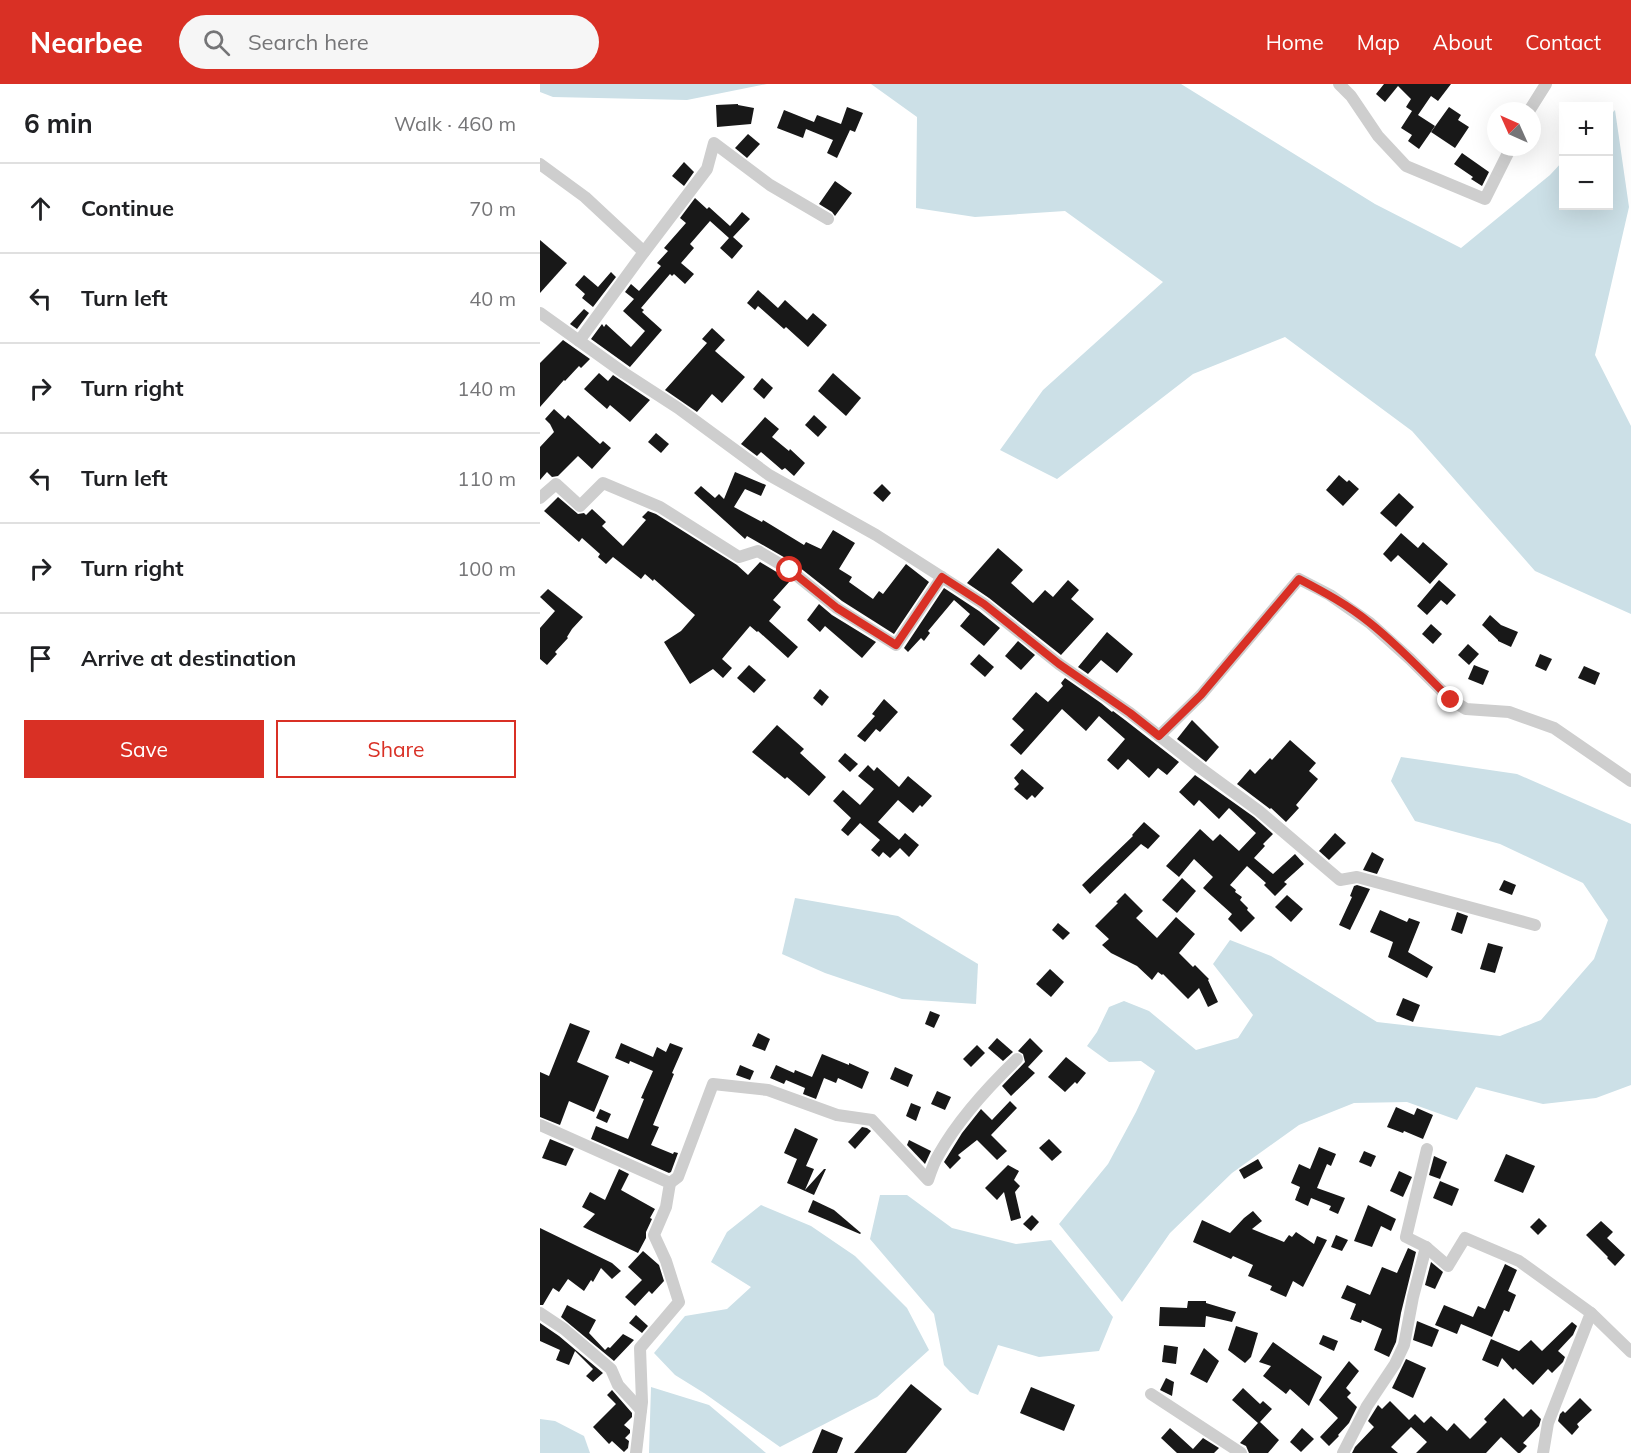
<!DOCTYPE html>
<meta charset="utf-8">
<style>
body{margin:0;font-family:Mulish,sans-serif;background:#f6f6f6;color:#202124}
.controls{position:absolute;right:18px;top:18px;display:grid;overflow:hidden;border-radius:0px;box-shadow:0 6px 24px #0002}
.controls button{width:54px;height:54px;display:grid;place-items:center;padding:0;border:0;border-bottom:2px solid #e0e0e0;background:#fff;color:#202124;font:30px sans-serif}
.compass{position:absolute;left:947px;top:18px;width:54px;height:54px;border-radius:50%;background:#fff;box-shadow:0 6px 24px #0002;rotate:315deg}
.stop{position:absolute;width:18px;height:18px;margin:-14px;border:4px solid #d93025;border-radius:50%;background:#fff}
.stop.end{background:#d93025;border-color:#fff;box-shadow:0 2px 6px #0008}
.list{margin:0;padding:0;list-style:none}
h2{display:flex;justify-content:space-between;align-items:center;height:78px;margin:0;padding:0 24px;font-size:26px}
h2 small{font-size:20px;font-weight:400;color:#757577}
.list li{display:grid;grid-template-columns:39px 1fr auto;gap:18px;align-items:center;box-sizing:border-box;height:90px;padding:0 24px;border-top:2px solid #e0e0e0}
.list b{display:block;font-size:22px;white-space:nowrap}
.list em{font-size:20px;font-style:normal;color:#757577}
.actions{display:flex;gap:12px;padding:18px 24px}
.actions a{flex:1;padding:14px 0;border:2px solid #d93025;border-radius:0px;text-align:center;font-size:21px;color:#d93025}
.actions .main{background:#d93025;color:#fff}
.icon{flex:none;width:33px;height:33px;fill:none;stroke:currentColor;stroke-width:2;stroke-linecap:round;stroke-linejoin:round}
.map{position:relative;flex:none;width:1091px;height:1369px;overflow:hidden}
header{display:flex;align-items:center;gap:36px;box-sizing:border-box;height:84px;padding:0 30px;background:#d93025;color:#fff}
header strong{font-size:28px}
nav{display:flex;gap:33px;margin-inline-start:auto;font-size:21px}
.search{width:420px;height:54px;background:#f6f6f6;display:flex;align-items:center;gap:15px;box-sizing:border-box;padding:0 21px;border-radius:33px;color:#757577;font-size:22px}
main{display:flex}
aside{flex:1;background:#fff}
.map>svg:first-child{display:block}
.water{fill:#cce0e7}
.building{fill:#181818}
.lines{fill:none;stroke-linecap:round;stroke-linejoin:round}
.minor{stroke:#cecece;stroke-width:12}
.route{stroke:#d93025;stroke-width:8}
</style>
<header>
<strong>Nearbee</strong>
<div class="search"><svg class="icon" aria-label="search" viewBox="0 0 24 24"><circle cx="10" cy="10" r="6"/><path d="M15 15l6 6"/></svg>Search here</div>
<nav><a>Home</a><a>Map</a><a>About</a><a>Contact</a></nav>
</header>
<main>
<aside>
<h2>6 min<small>Walk · 460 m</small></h2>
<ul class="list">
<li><svg class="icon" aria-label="ahead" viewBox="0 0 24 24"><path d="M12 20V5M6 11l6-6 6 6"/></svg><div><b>Continue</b></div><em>70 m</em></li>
<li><svg class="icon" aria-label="left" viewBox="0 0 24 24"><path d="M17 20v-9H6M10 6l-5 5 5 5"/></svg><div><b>Turn left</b></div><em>40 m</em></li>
<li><svg class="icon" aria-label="right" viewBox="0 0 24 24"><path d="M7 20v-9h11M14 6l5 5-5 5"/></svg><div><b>Turn right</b></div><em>140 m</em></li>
<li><svg class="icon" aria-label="left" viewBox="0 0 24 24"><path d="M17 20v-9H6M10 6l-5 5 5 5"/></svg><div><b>Turn left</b></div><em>110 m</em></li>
<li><svg class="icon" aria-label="right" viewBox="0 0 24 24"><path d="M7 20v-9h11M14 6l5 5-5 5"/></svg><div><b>Turn right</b></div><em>100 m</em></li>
<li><svg class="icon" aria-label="arrive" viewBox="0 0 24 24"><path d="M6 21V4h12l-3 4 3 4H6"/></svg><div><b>Arrive at destination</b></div></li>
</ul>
<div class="actions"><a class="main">Save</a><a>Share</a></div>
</aside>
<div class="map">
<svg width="1091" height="1369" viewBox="0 0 1091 1369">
<rect width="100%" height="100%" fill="#fff"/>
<g class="water">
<path d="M0,0H227L147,16L13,13L0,8Z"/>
<path d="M331,0H641L835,120L921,164L1010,91L1023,77V122H1068L1069,32L1075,26L1089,123L1055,271L1091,342V530L995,487L872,347L745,253L653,290L517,395L460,366L503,306L623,198L525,127L435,133L376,124L377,33Z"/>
<path d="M861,673L977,690L1091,740V1001L1056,1014L1003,1020L936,1003L917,1036L867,1018L814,1019L759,1041L692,1089L630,1149L582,1218L519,1140L568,1080L596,1028L615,987L601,977L569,978L547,962L557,948L569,923L584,917L609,927L656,966L698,954L713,931L673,880L690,856L731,872L837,938L960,952L1001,936L1054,875L1068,836L1043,799L960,760L875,737L851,697Z"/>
<path d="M255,814L358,832L438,880L436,920L362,915L285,889L242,870Z"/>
<path d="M340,1111H367L412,1144L476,1160L511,1156L573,1233L559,1267L499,1273L458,1261L438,1311L430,1308L404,1281L394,1230L330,1155Z"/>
<path d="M221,1121L271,1142L315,1172L367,1224L389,1266L337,1313L240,1363L164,1309L135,1291L114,1269L145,1232L187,1225L211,1203L171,1178L187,1148Z"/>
<path d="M111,1303L169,1321L226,1369H109Z"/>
<path d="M0,1335L15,1337L44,1352L50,1369H0Z"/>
</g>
<g class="building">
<path d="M844,0H911L898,17L891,12L878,31L895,42L879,65L868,57L872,51L861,44L872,27L866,23L871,15L858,2L845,18L836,10Z"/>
<path d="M198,20V21L214,24L211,40L177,43L176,21Z"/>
<path d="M307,23L323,29L315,48L310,46L297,74L287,69L293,56L266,45L263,54L237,44L244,26L274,38L277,31L301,40Z"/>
<path d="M909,23L921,31L918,36L929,43L915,64L891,48Z"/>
<path d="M208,50L220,60L207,74L195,64Z"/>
<path d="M922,69L949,88L942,102L931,95L933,93L914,80Z"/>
<path d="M144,78L154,88L144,102L132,92Z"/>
<path d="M295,97L312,109L295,132L292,128L279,120Z"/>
<path d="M155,114L167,125L169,123L190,142L202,128L210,135L193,153L203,162L192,175L180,164L189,154L170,137L150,160L154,164L141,179L154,190L145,200L134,190L132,192L130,190L101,224L104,226L102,228L122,246L90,283L51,255L62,240L64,243L66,240L91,263L105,247L83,227L94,215L85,208L91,200L99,207L121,182L117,179L128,167L124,164L146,139L140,134Z"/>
<path d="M0,156L27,179L0,209Z"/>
<path d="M71,188L76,193L53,223L42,214L45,210L35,201L44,191L58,203Z"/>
<path d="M218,206L238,224L245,216L267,236L273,229L287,241L268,263L246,243L244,245L218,222L215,226L207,219Z"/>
<path d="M44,225L49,229L37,245L30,240Z"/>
<path d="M172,244L185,256L175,267L205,293L182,319L172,310L157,328L125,306L167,259L162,255Z"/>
<path d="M23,256L50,275L41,284L39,282L25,297L24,296L0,323V279Z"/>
<path d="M59,289L68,297L73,291L110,316L90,338L70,321L67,325L44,305Z"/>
<path d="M293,289L321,314L306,332L278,307Z"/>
<path d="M222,294L233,304L224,315L213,305Z"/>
<path d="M14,325L25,335L28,331L60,360L63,357L71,364L52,385L38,372L18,392L12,393L7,388L0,396V363L14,348L10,340L5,335Z"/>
<path d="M274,331L287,343L278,353L265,341Z"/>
<path d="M225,333L239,345L232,353L249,367L250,365L265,379L254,392L245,384L242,386L221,368L217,372L201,360Z"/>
<path d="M116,349L129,360L121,369L108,358Z"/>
<path d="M195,388L226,401L221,412L205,405L194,423L222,438L223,436L264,461L266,458L281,465L293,446L315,459L299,485L312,493L309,498L333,515L339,507L343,510L366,480L389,498L354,550L302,517L254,479L207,452L205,455L154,409L161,402L175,414L179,410L184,415Z"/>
<path d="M799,391L807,398L809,396L819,405L803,422L786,406Z"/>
<path d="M342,400L351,409L343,418L333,409Z"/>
<path d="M859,409L874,423L856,443L840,429Z"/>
<path d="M18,413L38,430L44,429L46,431L52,425L66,438L62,442L83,462L106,436L102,433L108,427L116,430L197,481L208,491L220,478L245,493L250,497L233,516L241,523L229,537L258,563L248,574L218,547L217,548L210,542L182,575L192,584L183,594L173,585L150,600L124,558L141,547L155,531L114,495L113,497L105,490L101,495L73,473L66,480L58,473L60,470L42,454L39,458L4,427Z"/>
<path d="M861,449L878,464L883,458L908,480L890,500L858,471L851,478L843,470Z"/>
<path d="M458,464L483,486L471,499L493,519L505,506L513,513L528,496L539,506L531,515L554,535L521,571L449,514L427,499Z"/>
<path d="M899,496L916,511L907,521L901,516L887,531L877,522Z"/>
<path d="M404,504L439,527L460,544L444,562L420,542L430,530L414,516L388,547L390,549L384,557L381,554L368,568L364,564Z"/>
<path d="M8,505L43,533L32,545L27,553L28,554L15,568L17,570L7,581L0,575V544L15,527L0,513Z"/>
<path d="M279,520L292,531L336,558L322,574L285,542L280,548L267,536Z"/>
<path d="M950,531L961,541L978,548L971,563L958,557V556L942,541Z"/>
<path d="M891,540L902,550L893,560L882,550Z"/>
<path d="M567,548L593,570L577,589L561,576L548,590L538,583Z"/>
<path d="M478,557L495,571L481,586L465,572Z"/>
<path d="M928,560L939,570L929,581L918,571Z"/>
<path d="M439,570L454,583L445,593L430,580Z"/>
<path d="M1000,570L1012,575L1006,587L995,582Z"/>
<path d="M209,581L226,596L214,609L197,594Z"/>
<path d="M934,581L949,587L943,601L928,595Z"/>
<path d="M1044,582L1060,589L1055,601L1038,594Z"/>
<path d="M525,594L561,619L572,628L573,627L585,636L639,678L627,691L618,684L609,694L588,675L578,686L567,676L585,655L559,632L546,647L522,625L481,671L470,661L484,646L472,635L496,608L508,618L523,602L521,599Z"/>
<path d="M280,605L289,613L282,622L273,614Z"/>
<path d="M344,615L358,628L340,648L336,645L325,658L317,652L335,632L332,630Z"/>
<path d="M652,636L679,663L666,678L637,655Z"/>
<path d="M237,641L264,665L260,669L286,693L269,712L247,693L245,695L212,668Z"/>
<path d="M750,656L776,679L769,687L778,695L756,721L759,724L746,738L731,724L730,725L697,700L710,685L715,690L730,674L732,676Z"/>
<path d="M305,669L318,680L310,688L298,677Z"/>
<path d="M328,681L334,687L337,683L359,703L368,692L392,712L382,723L380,721L373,729L358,716L338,738L359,756L365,749L379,761L369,773L360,764L350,774L343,768L339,773L331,766L340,756L320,739L308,752L301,746L311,734L293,717L303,706L320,721L334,705L318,692Z"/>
<path d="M482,685L504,704L495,714L492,711L487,716L474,705L479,700L474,694Z"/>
<path d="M655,691L714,733L733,750L723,760L725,762L714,774L733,790L755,770L764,780L744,798L747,800L735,812L724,801L726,799L707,782L690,801L696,806L695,808L702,813L700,816L708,824L707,826L715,834L701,848L688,835L692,830L663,804L673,793L654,775L639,793L626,782L660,745L673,757L680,750L699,767L716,749L689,724L679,735L659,716L654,722L639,708Z"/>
<path d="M604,738L620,752L608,765L601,760L550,810L542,801L593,752L592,751Z"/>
<path d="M795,749L806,759L789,776L779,767Z"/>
<path d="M832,768L844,775L837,790L823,786Z"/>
<path d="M642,794L656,807L637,829L622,816Z"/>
<path d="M964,796L976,801L972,811L959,806Z"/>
<path d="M817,801L830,805L810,846L799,841L812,813L810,812L814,802Z"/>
<path d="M585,809L603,827L596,834L617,854L636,833L655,850L639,869L653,883L655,881L669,895L668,896L678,918L668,923L659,904L648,915L623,890L622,891L618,888L612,896L597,882L571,869L562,861L569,855L555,842L578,819L576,818Z"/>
<path d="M747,811L763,825L751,838L735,823Z"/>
<path d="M840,826L867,838L869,834L880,838L868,868L893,883L887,894L848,873L853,858L830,848Z"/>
<path d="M917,828L928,832L922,850L911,846Z"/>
<path d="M518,839L530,849L523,856L512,846Z"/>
<path d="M948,859L963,863L955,889L940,885Z"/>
<path d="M510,885L524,898L511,913L496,900Z"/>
<path d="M863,914L880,921L873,938L856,931Z"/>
<path d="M390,927L400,931L394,944L385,940Z"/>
<path d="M30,939L50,947L37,978L69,992L54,1028L29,1017L20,1041L0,1033V988L9,992Z"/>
<path d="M218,949L230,955L225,967L212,962Z"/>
<path d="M457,954L473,968L463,977L448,964Z"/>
<path d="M490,954L503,967L488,983L495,989L471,1012L462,1002L485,978L483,970L478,967Z"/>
<path d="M81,959L113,973L117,963L126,968L130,959L143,964L132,989L134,990L113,1041L119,1043L111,1061L133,1070L134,1068L138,1069L131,1088L129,1089L51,1055L56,1042L88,1055L104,1015L101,1014L113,987L90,977L89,980L75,974Z"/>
<path d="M437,961L445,969L431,983L423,975Z"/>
<path d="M282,970L309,981V979L329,988L322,1005L298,994L296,999L284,994L276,1015L263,1010L265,1004L246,996L244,1000L230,994L236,981L254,989L255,986L272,993Z"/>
<path d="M526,973L546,989L537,1000L535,998L525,1008L508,993Z"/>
<path d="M200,981L214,987L210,996L196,991Z"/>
<path d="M355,983L373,991L368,1003L350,995Z"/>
<path d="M397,1007L411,1013L405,1026L391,1020Z"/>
<path d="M470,1017L477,1024L451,1051L467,1067L457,1076L437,1056L418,1071L421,1074L410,1085L404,1078L422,1049L441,1025L452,1036Z"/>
<path d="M371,1019L381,1023L376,1037L366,1032Z"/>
<path d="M856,1023L874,1031L877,1024L893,1031L883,1055L864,1047L863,1049L847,1043Z"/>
<path d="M60,1025L71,1030L67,1039L56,1034Z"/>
<path d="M322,1043L327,1044L331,1047L315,1065L308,1058Z"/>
<path d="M255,1044L278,1055L266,1082L274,1085L265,1106L284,1085H286L274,1111L247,1099L257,1075L244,1069Z"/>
<path d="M10,1055L34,1065L26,1082L2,1074Z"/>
<path d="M509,1055L522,1068L512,1077L499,1064Z"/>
<path d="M369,1056L391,1067L385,1080L367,1061Z"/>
<path d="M779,1063L796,1070L791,1082L787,1080L777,1104L805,1114L798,1130L789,1126L791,1122L771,1114L768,1122L755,1116L760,1103L751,1099L759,1080L770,1085Z"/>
<path d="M824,1067L836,1072L831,1083L819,1078Z"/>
<path d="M966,1070L995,1082L983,1109L954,1097Z"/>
<path d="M894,1072L907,1078L900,1095L889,1091Z"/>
<path d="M718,1075L723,1084L704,1095L699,1086Z"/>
<path d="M468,1081L479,1087L474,1096L480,1102L475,1108L481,1134L471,1137L464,1108L457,1116L445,1104Z"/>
<path d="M79,1085L89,1090L81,1106L115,1125L110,1134L112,1135L106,1148V1154L98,1169L43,1143L55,1130L42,1123L50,1108L65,1116Z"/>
<path d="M859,1087L872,1093L863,1113L850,1107Z"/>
<path d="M900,1097L919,1105L912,1122L893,1114Z"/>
<path d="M273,1116L294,1126L321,1149L320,1150L268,1128Z"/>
<path d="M828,1121L856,1135L851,1147L841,1142L832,1163L814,1157Z"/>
<path d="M713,1127L722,1137L712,1145L744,1158L749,1151L752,1153L756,1148L774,1160L777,1152L787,1156L763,1203L753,1197L746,1213L730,1206L732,1202L708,1192L713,1181L693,1172L691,1175L653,1158L662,1136L690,1149L704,1134Z"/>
<path d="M492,1131L499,1138L491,1147L483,1140Z"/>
<path d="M999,1134L1007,1142L998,1151L990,1143Z"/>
<path d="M1061,1137L1073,1148L1067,1154L1085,1171L1075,1182L1067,1174L1068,1173L1046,1151Z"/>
<path d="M0,1144L72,1179L81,1187L72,1195L61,1184L53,1198L51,1196L44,1207L28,1195L19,1208L13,1204L3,1221H0Z"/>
<path d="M796,1151L808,1156L802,1167L791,1163Z"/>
<path d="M868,1164L876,1168L861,1229L856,1258L849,1273L834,1266L842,1245L822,1236L821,1239L810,1235L816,1220L801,1214L807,1201L830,1211L842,1183L857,1189Z"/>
<path d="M103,1167L119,1181L124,1197L112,1210L109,1207L95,1222L85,1213L102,1196L88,1183Z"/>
<path d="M891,1178L903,1188L895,1205L885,1201Z"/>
<path d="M965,1180L977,1186L968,1207L976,1211L969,1228L964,1226L952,1253L921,1240L917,1250L895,1241L904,1221L933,1233L938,1222L945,1225Z"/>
<path d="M648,1217H666V1219L696,1228L692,1238L666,1232L665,1243L619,1242L620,1223L647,1224Z"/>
<path d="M27,1221L56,1236L49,1249L65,1266L68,1263L70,1264L83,1250L94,1256L74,1277L21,1233Z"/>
<path d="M96,1231L108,1242L102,1249L89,1239Z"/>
<path d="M877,1237L899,1246L892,1263L873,1256Z"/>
<path d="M1032,1238L1037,1242L1033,1251L1018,1267L1025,1273L1023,1278L1012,1289L1008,1285L993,1301L975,1284L973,1286L962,1274L958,1283L942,1276L951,1255L979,1267L991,1256L1002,1267Z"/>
<path d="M0,1239L19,1252L63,1289L53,1298L46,1292L53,1285L35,1267L29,1281L16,1276L20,1266L0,1257Z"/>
<path d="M696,1242L718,1249L711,1273L705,1279L688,1266Z"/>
<path d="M783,1251L798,1257L794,1267L779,1260Z"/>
<path d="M733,1258L782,1293L769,1322L750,1305L746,1310L723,1292L731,1282L719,1278Z"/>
<path d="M624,1261L638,1263L636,1280L622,1278Z"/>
<path d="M664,1264L679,1277L667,1299L650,1290Z"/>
<path d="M866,1275L886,1284L873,1314L852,1304Z"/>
<path d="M809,1277L819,1287L806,1304L811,1309L807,1313L817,1323L809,1339L798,1351L799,1352L789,1362L780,1353L798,1334L779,1316Z"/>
<path d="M626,1294L634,1298L632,1312L620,1306Z"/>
<path d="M371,1300L402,1325L366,1369H314Z"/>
<path d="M491,1303L535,1321L524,1347L480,1329Z"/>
<path d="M703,1304L720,1320L723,1317L732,1325L720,1338L739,1356L728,1369H709L706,1362L700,1359L718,1339L692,1316Z"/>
<path d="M72,1306L92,1329V1333L84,1341L90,1346V1349L85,1354L89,1357L88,1364L84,1368L72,1357L69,1360L53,1343L76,1320L67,1311Z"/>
<path d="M964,1314L983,1333L991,1325L1001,1335L999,1342L983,1359L987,1362L980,1369H978L961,1353L946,1369H876L887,1358L871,1343L851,1363L858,1369H812L815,1363L834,1343L828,1337L838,1321L842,1325L850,1317L869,1336L875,1330L884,1339L891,1332L907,1347L914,1339L930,1355L947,1338L944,1335Z"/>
<path d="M1040,1314L1052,1326L1037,1340L1039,1343L1032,1351L1018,1337L1020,1330L1023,1327L1025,1329Z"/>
<path d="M630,1344L653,1365L663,1354L679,1364L674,1369H637L621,1354Z"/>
<path d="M762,1344L774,1355L761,1368L750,1358Z"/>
<path d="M282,1345L303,1354L297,1369H272Z"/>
</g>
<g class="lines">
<g class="minor">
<path d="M799,0L811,12L838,52L866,82L945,115L971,63"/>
<path d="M989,27L1006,0"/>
<path d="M0,80L45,113L104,168L39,257"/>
<path d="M104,168L167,85L174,59L230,101L288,135"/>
<path d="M0,229L84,289L138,324L229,391L336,451L444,520L519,580L590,629L659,683L719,727L800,796L817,793L995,841"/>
<path d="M0,414L16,400L40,422L63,399L120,423L199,473L218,467L250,486L297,524L356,561L402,493"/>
<path d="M619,652L661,611L759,495L790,511L830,539L870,575L911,616L926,625L969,628L1014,644L1091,697"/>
<path d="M0,1041L130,1099L126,1123L114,1151L126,1177L139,1218L100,1264L102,1318L96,1369"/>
<path d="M130,1099L138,1093L173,1000L228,1006L297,1031L332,1036L388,1096C391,1087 394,1078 399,1070C419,1034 448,1003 477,975"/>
<path d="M886,1163L908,1182L925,1154L979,1177L1051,1229L1008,1339L1003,1369"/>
<path d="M0,1229L24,1245L71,1285L78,1301L101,1326"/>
<path d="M1051,1229L1091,1268"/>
<path d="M611,1310L701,1369"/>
<path d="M803,1369L827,1322L855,1280L864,1261L873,1213L886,1163L866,1153L887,1065"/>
</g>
</g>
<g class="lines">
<path class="route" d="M250,486L297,524L356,561L402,493L444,520L519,580L590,629L619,652L661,611L759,495C784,508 808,521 830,539C859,562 885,590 911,616"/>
</g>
</svg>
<div class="controls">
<button>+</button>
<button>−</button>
</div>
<svg class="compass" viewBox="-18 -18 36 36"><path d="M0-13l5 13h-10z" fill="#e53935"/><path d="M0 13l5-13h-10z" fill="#757577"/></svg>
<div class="stop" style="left:250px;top:486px"></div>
<div class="stop end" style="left:911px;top:616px"></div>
</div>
</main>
